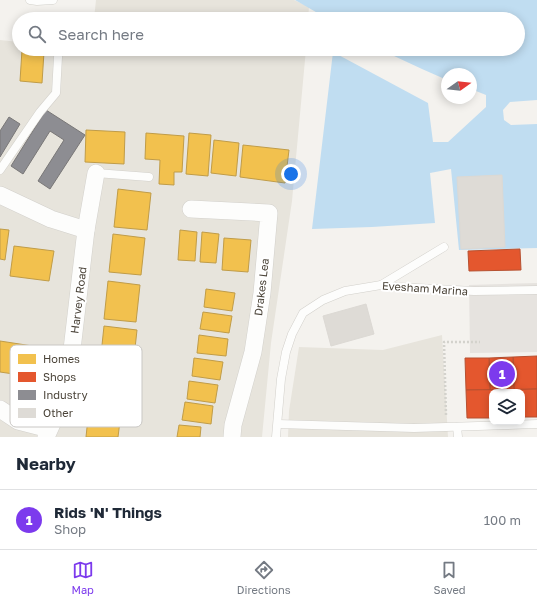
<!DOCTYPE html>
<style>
body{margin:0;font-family:"Golos Text",sans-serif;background:#f6f6f7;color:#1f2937}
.controls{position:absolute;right:12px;bottom:12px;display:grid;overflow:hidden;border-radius:8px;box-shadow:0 2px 10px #0003}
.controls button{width:36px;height:36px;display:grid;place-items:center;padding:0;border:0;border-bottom:1px solid #e0e1e3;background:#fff;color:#1f2937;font:20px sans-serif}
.compass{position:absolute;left:441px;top:68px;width:36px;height:36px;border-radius:50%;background:#fff;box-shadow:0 2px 10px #0003;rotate:75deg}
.you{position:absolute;left:291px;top:174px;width:14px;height:14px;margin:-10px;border:3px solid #fff;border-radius:50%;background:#1a73e8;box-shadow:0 0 0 6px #1a73e833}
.badge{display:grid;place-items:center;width:26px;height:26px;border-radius:50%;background:#7c3aed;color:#fff;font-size:13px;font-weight:700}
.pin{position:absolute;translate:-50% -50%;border:2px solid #fff;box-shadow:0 1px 4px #0006}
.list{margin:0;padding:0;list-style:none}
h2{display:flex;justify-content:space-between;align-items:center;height:52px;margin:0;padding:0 16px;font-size:17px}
h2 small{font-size:13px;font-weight:400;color:#747a83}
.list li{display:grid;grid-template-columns:26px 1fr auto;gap:12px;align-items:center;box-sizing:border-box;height:60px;padding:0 16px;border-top:1px solid #e0e1e3}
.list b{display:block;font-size:15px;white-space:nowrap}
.list p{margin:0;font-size:13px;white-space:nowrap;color:#747a83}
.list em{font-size:13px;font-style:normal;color:#747a83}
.icon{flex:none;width:22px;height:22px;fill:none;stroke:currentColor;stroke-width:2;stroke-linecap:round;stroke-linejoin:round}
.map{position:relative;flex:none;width:537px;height:437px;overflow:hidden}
.search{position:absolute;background:#fff;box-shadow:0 2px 10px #0003;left:12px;right:12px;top:12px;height:44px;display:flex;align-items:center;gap:10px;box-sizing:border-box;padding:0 14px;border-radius:22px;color:#747a83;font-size:15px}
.sheet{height:112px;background:#fff}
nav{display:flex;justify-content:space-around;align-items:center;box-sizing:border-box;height:56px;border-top:1px solid #e0e1e3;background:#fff;font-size:11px;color:#747a83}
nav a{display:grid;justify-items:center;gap:2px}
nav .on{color:#7c3aed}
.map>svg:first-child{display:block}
.residential{fill:#e7e4dc}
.parking{fill:#e6e3df}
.water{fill:#c0ddf1}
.homes{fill:#f2c14e;stroke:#c09c48}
.shops{fill:#e4572e;stroke:#b65131}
.industry{fill:#8d8d92;stroke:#797777}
.building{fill:#dedbd6;stroke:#dcd9d4}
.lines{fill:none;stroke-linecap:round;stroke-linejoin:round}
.lane-casing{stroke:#d2d0cb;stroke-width:9}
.street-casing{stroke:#d2d0cb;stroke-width:18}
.path{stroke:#d3d2cc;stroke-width:2.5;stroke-dasharray:2 2;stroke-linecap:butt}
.lane{stroke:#fdfdfc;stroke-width:8}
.street{stroke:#fdfdfc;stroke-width:17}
.labels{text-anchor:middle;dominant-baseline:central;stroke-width:4;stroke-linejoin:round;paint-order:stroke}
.street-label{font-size:11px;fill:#4b4439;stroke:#fff}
.key{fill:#fff;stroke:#c9c7c4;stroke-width:1}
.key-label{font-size:11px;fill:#4b4439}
</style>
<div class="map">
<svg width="537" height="437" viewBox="0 0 537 437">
<rect width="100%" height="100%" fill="#f4f2ee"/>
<g class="residential">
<path d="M96,0H294L309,7L308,19H94Z"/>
<path d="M0,40L19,42V49H78L92,51V49H306L292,201L271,343L262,437H0Z"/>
<path d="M442,335L448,437H288L289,411L299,347L383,350Z"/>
</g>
<path class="parking" d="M537,283V352L470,353L469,285Z"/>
<path class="water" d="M295,0H537V100L510,102L503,110L504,120L511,125L537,124V248L459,250L451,169L430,173L435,223L372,227L312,229L333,52L428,103L433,142H448L486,107V95L471,89V74H447V80L422,69L379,49H518V19H328Z"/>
<g class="homes">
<path d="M22,50L44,52L42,83L20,81Z"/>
<path d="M86,130L125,132L124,164L85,162Z"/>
<path d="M146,133L184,136L182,172H174V185L159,184L160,160L145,159Z"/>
<path d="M189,133L211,135L208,176L186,174Z"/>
<path d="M214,140L239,143L236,176L211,173Z"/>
<path d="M243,145L289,150L285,183L240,177Z"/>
<path d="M118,189L151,193L147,230L114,227Z"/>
<path d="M0,229L9,230L5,260L0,259Z"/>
<path d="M180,230L197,232L195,261L178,260Z"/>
<path d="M202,232L219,234L216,263L200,262Z"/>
<path d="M113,234L145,238L141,275L109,272Z"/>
<path d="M224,238L251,240L248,272L222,270Z"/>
<path d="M14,246L54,251L49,281L10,276Z"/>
<path d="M108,281L140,285L136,322L104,319Z"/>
<path d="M206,289L235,293L232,311L204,307Z"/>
<path d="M203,312L232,316L229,333L200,329Z"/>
<path d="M104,326L137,330L133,367L100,364Z"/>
<path d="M199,335L228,339L226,356L197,353Z"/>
<path d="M0,341L39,347L34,377L0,372Z"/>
<path d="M194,358L223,362L220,380L192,376Z"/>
<path d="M189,381L218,385L215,403L187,399Z"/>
<path d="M185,402L213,406L211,424L182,420Z"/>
<path d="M88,418L120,421L118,437H86Z"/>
<path d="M179,425L201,427L200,437H177Z"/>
</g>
<g class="shops">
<path d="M520,249L521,270L469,271L468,251Z"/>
<path d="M537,356V389L514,390L513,357Z"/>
<path d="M513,357L514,390H490L489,358Z"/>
<path d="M465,358H489L490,390H466Z"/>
<path d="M537,389V417H522V392H492V418H467L466,390Z"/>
</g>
<g class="industry">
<path d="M46,110L85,135L50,189L38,181L64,140L50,131L23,174L11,166Z"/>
<path d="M9,117L20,124L0,157V131Z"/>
</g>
<g class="building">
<path d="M502,175L505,247L461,249L457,177Z"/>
<path d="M366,304L374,334L331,346L323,316Z"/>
</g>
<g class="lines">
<g class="lane-casing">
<g id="lane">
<path d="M30,0L37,1L53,0"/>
<path d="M0,170L40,112L56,93L58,57"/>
<path d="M96,173L149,177"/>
<path d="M381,285L444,247"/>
<path d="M278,424L414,428L537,424"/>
<path d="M457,427L458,437"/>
<path d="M276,437L281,379L286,352L292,334L303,313L323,300L345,291L381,285L397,287L474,291L537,290"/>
</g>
</g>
<g class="street-casing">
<g id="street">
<path d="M0,195L51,219L86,230"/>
<path d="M191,209L269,213L262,293L253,352L233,425L232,437"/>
<path d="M0,409L18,421L49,429"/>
<path d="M46,437L60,406L69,375L86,230L96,173"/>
</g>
</g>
<path class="path" d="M446,415L444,342H480"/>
<use href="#lane" class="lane"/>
<use href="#street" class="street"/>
</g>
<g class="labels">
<g class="street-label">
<text transform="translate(261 287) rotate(-83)">Drakes Lea</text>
<text transform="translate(425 288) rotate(4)">Evesham Marina</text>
<text transform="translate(78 300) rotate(-83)">Harvey Road</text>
</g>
</g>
<rect x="10" y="345" width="132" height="82" rx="6" class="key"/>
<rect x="18" y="354" width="18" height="10" fill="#f2c14e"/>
<rect x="18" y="372" width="18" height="10" fill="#e4572e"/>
<rect x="18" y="390" width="18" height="10" fill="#8d8d92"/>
<rect x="18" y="408" width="18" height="10" fill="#dedbd6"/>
<g class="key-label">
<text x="43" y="363">Homes</text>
<text x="43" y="381">Shops</text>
<text x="43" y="399">Industry</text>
<text x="43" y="417">Other</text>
</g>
</svg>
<div class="controls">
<button><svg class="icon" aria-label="layers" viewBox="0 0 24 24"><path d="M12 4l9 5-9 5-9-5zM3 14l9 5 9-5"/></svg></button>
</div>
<svg class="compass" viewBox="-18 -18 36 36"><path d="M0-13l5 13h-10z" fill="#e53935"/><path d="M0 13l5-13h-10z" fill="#747a83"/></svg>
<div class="you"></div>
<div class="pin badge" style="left:502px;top:374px">1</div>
<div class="search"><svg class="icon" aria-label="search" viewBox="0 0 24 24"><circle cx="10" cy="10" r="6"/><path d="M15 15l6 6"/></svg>Search here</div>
</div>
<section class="sheet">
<h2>Nearby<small></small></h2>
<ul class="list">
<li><span class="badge">1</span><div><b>Rids 'N' Things</b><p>Shop</p></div><em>100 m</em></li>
</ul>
</section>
<nav>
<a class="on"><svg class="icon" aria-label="map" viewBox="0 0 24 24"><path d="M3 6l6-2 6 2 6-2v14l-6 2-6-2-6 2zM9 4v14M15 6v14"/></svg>Map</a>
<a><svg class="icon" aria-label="directions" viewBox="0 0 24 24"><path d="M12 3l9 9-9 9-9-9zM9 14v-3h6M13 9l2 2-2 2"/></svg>Directions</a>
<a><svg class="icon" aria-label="saved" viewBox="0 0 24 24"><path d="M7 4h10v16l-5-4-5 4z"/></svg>Saved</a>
</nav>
